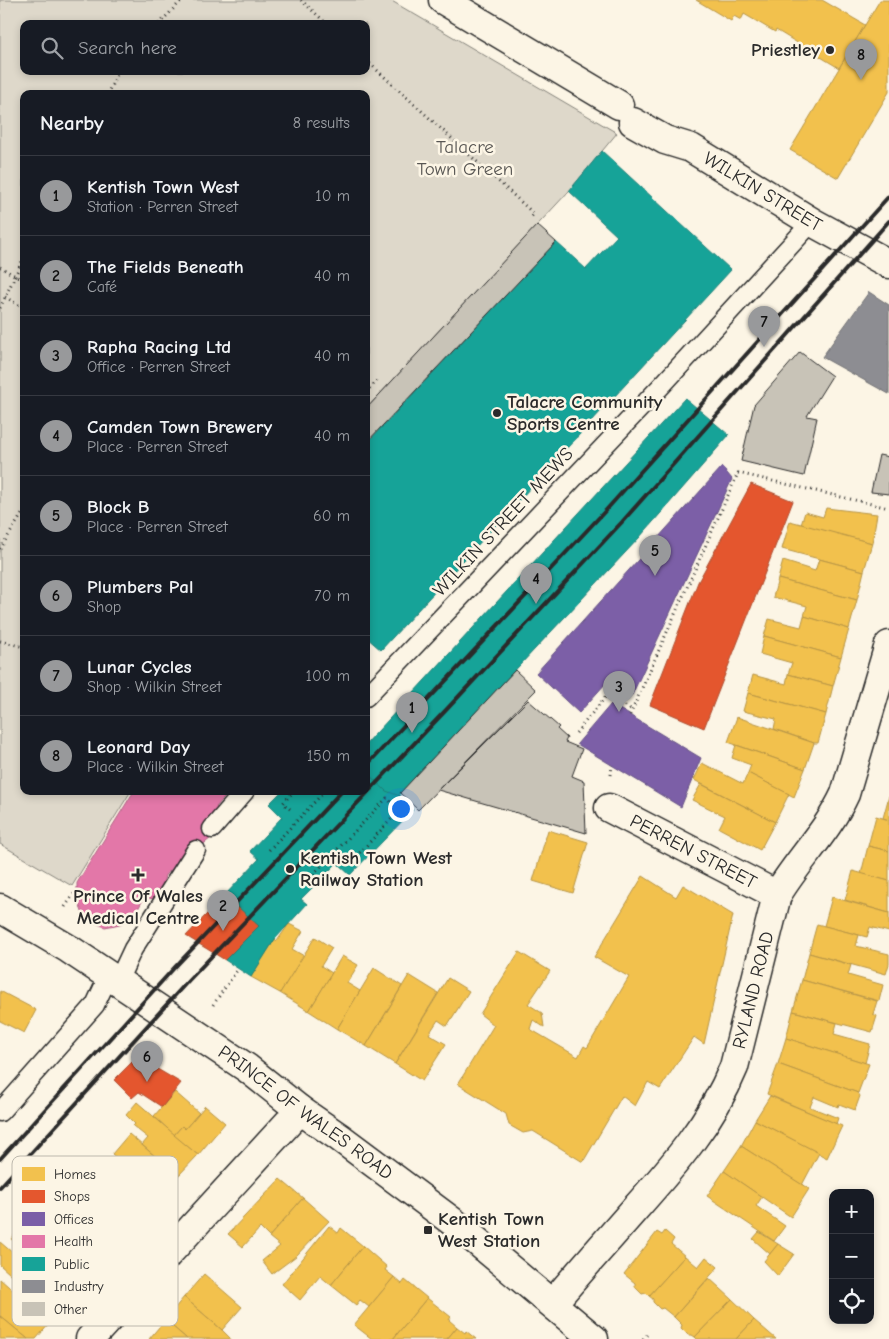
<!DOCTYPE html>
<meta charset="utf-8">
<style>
body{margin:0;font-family:"Comic Neue",sans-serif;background:#242831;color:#f1f3f6}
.controls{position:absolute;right:15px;bottom:15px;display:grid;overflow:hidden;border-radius:10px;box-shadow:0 2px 8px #0003}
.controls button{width:45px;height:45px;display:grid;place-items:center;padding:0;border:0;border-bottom:1px solid #363941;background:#171b24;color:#f1f3f6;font:25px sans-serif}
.you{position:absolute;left:400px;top:808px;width:18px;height:18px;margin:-12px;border:4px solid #fff;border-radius:50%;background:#1a73e8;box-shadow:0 0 0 8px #1a73e833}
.badge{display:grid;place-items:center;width:32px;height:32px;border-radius:50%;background:#98999b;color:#111;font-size:16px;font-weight:700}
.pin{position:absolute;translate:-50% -41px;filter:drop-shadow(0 1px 2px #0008)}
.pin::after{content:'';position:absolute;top:26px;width:18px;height:15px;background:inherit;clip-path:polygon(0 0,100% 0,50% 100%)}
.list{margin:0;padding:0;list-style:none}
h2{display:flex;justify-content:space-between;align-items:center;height:65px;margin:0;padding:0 20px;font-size:21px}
h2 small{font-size:16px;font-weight:400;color:#9ea1a6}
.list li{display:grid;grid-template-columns:32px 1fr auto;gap:15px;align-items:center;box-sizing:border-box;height:80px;padding:0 20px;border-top:1px solid #363941}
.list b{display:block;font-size:19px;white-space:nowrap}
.list p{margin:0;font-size:16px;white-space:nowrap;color:#9ea1a6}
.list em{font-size:16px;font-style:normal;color:#9ea1a6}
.icon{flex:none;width:28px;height:28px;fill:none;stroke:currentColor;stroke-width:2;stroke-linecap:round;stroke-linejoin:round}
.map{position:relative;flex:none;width:889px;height:1339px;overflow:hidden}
.search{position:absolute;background:#171b24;box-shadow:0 2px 8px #0003;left:20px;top:20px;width:350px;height:55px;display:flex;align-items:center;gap:12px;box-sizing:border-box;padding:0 18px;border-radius:10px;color:#9ea1a6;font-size:19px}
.panel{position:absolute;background:#171b24;box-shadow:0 2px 8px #0003;left:20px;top:90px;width:350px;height:705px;border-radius:10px}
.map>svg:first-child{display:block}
.green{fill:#ded8ca;stroke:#84827a;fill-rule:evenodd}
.homes{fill:#f2c14e;stroke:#b69444}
.shops{fill:#e4572e;stroke:#ac4a2d}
.offices{fill:#7b5ea7;stroke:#634f82}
.health{fill:#e377a8;stroke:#ac6082}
.public{fill:#17a398;stroke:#1d7f77}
.industry{fill:#8d8d92;stroke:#707073}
.building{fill:#c8c3b7;stroke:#2b2b2b}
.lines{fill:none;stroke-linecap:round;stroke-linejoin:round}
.lane-casing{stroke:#2b2b2b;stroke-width:21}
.street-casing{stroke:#2b2b2b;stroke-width:31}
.secondary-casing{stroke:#2b2b2b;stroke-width:31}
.path{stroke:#2b2b2b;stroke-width:3;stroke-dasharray:1 4;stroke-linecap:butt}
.lane{stroke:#fcf5e5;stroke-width:18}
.street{stroke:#fcf5e5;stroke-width:28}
.secondary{stroke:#fcf5e5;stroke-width:28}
.rail{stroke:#2b2b2b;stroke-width:4}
.poi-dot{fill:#2b2b2b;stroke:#fcf5e5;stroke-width:2}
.labels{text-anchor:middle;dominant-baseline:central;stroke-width:5;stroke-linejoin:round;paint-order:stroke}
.poi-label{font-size:19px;font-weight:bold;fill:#2b2b2b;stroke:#fcf5e5;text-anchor:start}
.park-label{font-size:19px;fill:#585653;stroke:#fcf5e5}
.street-label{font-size:19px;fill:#2b2b2b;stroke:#fcf5e5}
.key{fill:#fcf5e5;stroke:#bdb8ad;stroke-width:1}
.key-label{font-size:14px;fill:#2b2b2b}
</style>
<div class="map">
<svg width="889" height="1339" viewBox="0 0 889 1339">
<rect width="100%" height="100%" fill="#fcf5e5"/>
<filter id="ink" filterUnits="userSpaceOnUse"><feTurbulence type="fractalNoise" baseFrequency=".02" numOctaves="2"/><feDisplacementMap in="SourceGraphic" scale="10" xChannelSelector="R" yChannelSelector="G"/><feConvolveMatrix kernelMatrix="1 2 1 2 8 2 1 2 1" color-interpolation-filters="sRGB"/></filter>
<g filter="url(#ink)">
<path class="green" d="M0,0H390L617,133L569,191L366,409V94H24V791H131L72,886L0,844ZM24,24H366V71H24Z"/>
<g class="homes">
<path d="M696,0H822L865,25L839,68L776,30L775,32L744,14L741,20L734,16L731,21Z"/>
<path d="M880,0H889V92L838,178L790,150Z"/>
<path d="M826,508L877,514L872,543L801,525L805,512L823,517Z"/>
<path d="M790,521L872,543L864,571L782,549Z"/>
<path d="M819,559L864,571L857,600L778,579L783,561L815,571Z"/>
<path d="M778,579L857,600L849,629L804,616L807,606L773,597Z"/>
<path d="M804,616L849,629L841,657L764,636L769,619L801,627Z"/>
<path d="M764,636L841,657L833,686L788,674L792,663L760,654Z"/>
<path d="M788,674L833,686L826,714L748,693L753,675L786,684Z"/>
<path d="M748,693L826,714L818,743H814L774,729L776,719L743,711Z"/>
<path d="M737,717L814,743L805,769L728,742Z"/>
<path d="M736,745L805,769L794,797L748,773L751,765L732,758Z"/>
<path d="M702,763L743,784L748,773L789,794L775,822L694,780Z"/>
<path d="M701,784L775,822L760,850L719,828L725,816L692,800Z"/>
<path d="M889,796V820L883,818Z"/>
<path d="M876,816L889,820V851L868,846Z"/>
<path d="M548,830L588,842L573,893L533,881Z"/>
<path d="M868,846L889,851V881L861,874Z"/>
<path d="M853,871L889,881V913L845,900Z"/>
<path d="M643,876L676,897L683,885L733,915L704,1044L694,1037L660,1089L648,1082L635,1106L622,1096L583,1162L533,1131L523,1133L509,1125L506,1114L458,1084L494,1025L480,1014L519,952L550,971L528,1004L542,1013L544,1027L533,1020L530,1029L578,1057L584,1046L587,1048L629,977L594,957Z"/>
<path d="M832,897L889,913V932L870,927L867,937L824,926Z"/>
<path d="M289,924L303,931L292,949L304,956L280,993L251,977L275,939L277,941Z"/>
<path d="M817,924L859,935L856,946L889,954V964L886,974L809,953Z"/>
<path d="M315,937L332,948L321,966L332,973L309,1011L280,993Z"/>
<path d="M809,953L851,965L848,975L883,985L879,1001L802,980Z"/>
<path d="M342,956L358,965L347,983L360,991L337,1029L309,1011Z"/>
<path d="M374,968L402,986L366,1046L337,1029Z"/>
<path d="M409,975L438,993L395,1064L366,1046Z"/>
<path d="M448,978L469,991L447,1026L438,1020L429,1034L446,1044L422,1081L395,1064Z"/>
<path d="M802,980L877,1001L873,1014L877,1016L872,1032L793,1011Z"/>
<path d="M0,991L36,1010L24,1033L0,1021Z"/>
<path d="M793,1011L837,1023L834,1034L870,1044L865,1063L786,1038Z"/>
<path d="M786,1038L869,1064L858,1093L778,1064Z"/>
<path d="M778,1064L858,1093L860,1096L855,1110L839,1104L838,1107L814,1097L810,1107L838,1118L836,1124L767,1094Z"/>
<path d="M175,1092L199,1113L185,1129L182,1126L174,1135L154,1116Z"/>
<path d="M770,1096L842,1126L827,1158L755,1120Z"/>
<path d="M137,1102L198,1155L178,1176L142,1145L148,1138L133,1126L135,1124L126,1115Z"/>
<path d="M205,1106L225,1123L198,1155L174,1135L182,1126L185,1129Z"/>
<path d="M755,1120L819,1153L802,1185L741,1146Z"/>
<path d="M129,1134L178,1176L160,1196L112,1154Z"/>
<path d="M741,1146L809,1189L791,1217L724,1171Z"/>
<path d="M724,1171L762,1197L756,1206L785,1226L774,1241L707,1196Z"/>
<path d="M280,1179L303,1198L269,1237L260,1228L243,1247L228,1234Z"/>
<path d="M303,1198L329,1221L296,1256L272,1274L262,1261L280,1246L269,1237Z"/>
<path d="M23,1225L87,1281L69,1301L20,1258L26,1251L11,1239Z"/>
<path d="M329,1226L338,1233L341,1228L363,1246L331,1285L320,1276L300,1300L282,1284Z"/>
<path d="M665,1231L674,1239L671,1244L685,1256L649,1296L646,1293L642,1294L635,1287V1283L624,1274L657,1232L662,1235Z"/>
<path d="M759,1232L778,1244L770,1254L753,1239Z"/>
<path d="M0,1242L69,1301L50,1323L13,1291L20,1283L0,1265Z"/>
<path d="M778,1244L794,1254L778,1276L764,1261Z"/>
<path d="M363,1246L387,1267L385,1270L394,1277L369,1307L360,1300L356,1305L331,1285Z"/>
<path d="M685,1256L698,1267L706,1257L718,1267L674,1317L663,1308L660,1309L653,1302V1299L649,1296Z"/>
<path d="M204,1274L242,1307L222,1330L184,1297Z"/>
<path d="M394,1277L402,1284L405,1280L427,1298L393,1339H372L354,1325Z"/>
<path d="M709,1278L732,1299L695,1337L692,1335H688L681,1328L682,1325L674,1317Z"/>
<path d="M0,1279L50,1323L36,1339H28L0,1316Z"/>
<path d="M184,1297L222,1330L231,1339H187L165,1320Z"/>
<path d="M427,1298L451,1317L449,1320L457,1327L447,1339H393Z"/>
<path d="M732,1299L754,1320L736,1339H697L695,1337Z"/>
<path d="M0,1316L28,1339H0Z"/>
<path d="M165,1320L187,1339H149Z"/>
<path d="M754,1320L776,1339H736Z"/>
<path d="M457,1327L465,1333L466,1331L476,1339H447Z"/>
</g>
<g class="shops">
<path d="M751,484L793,501L704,728L650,705L698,582Z"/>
<path d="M225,895L259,926L225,960L186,936Z"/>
<path d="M137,1057L181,1083L162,1107L139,1092L132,1098L114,1080Z"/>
</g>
<g class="offices">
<path d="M722,467L732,479L632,695L606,683L579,713L536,673Z"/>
<path d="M611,704L701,758L681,807L577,744Z"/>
</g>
<path class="health" d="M134,791H230L216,807L223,815L216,834L165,875L160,899L144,898L134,916L120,924L105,927L93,922L83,914L77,899V883Z"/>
<g class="public">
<path d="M602,151L731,270L381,650L366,637V444L556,242L586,269L617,236L569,191Z"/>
<path d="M685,398L729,435L639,538L400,793V796L329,867L291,832L282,817L273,808L289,791H366V744Z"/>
<path d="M366,772L386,791L400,796L413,810L350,875L337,863L301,899L307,904L275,939L251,977L225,960L259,926L225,895L259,859L250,851L282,817L269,804L282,791H366Z"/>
</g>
<path class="industry" d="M869,292L889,305V394L822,357Z"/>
<g class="building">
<path d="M537,225L556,242L366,443V409Z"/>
<path d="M800,352L832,376L807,416L817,418L804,476L741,461L754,405Z"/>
<path d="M879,455L889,457V494L871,492Z"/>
<path d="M515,670L536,690L418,810L400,793Z"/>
<path d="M528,700L559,727L557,729L567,738L565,742L582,749L572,776L584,781L586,833L438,790Z"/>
</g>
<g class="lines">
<g class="lane-casing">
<g id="lane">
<path d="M366,697L665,382L812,222"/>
<path d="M212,829L245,791"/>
<path d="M118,981L133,949L196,850"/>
<path d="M0,1112L95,1005L109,975"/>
</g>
</g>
<g class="street-casing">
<g id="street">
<path d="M443,0L619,105"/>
<path id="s1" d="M633,122L665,140L691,148L812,222L889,264"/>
<path id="s2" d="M609,808L777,895"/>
<path id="s3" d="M553,1303C579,1272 607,1241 634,1210C674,1165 711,1123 734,1067L777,895C798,860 828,831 845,794L889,645"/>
<path d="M90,1339L300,1110"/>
</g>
</g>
<g class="secondary-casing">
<g id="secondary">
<path id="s4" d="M0,908L69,949L247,1068L300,1110L339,1137L461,1228L594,1339"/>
</g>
</g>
<g class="path">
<path d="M301,0L327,24"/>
<path d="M159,24L182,0"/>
<path d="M366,60L534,214L530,218"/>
<path d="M107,94L119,71"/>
<path d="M0,267L24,281"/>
<path d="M5,297L24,308"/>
<path d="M0,308L24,257"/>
<path d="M366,392L378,380"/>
<path d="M0,549L24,511"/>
<path d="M0,641L24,647"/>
<path d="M630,715L738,473L889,508"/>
<path d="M576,733L607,695L632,710"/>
<path d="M611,775L612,765"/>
<path d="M290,809L283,803L294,791"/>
<path d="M269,850L325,791"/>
<path d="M303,885L387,798L399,811L351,862L342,854"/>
<path d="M65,907L76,891"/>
<path d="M213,1005L238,969"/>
<path d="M643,1339L647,1335"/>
</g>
<use href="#lane" class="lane"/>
<use href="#street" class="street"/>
<use href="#secondary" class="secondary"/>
<g class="rail">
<path d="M366,766L607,509L889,196"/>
<path d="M0,1159L175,967L342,791"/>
<path d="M0,1187L189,980L447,709L622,522L889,221"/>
</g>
</g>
</g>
<g class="poi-dot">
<circle cx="830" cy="50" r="5"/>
<circle cx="497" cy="413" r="5"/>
<circle cx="290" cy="869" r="5"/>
<path d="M135.5 867.5h5v5h5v5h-5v5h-5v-5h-5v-5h5z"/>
<rect x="423" y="1225" width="10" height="10" rx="2.5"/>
</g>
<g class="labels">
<g class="poi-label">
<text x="820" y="50" text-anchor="end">Priestley</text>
<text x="507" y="402">Talacre Community<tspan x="507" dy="22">Sports Centre</tspan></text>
<text x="300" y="858">Kentish Town West<tspan x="300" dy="22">Railway Station</tspan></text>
<text x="138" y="896" text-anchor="middle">Prince Of Wales<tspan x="138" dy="22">Medical Centre</tspan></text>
<text x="438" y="1219">Kentish Town<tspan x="438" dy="22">West Station</tspan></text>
</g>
<g class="park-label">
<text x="465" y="147">Talacre<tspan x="465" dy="22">Town Green</tspan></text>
</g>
<g class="street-label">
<text stroke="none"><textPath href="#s1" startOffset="148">WILKIN STREET</textPath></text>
<text transform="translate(503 522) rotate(-47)">WILKIN STREET MEWS</text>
<text stroke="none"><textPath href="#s2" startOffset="95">PERREN STREET</textPath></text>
<text stroke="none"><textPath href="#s3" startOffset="378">RYLAND ROAD</textPath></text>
<text stroke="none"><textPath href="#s4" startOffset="368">PRINCE OF WALES ROAD</textPath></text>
</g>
</g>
<rect x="12" y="1156" width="166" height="170" rx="8" class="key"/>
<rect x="22" y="1167" width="23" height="14" fill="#f2c14e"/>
<rect x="22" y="1190" width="23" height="13" fill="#e4572e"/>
<rect x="22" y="1212" width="23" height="14" fill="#7b5ea7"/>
<rect x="22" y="1235" width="23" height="13" fill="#e377a8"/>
<rect x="22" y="1257" width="23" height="14" fill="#17a398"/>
<rect x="22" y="1280" width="23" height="13" fill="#8d8d92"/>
<rect x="22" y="1302" width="23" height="14" fill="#c8c3b7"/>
<g class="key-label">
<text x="54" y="1179">Homes</text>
<text x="54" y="1201">Shops</text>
<text x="54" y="1224">Offices</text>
<text x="54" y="1246">Health</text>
<text x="54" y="1269">Public</text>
<text x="54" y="1291">Industry</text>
<text x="54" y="1314">Other</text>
</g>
</svg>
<div class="controls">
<button>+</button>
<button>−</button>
<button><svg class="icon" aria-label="locate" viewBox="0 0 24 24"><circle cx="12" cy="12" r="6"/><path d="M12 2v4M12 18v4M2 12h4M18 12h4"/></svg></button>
</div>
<div class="you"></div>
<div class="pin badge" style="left:412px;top:733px">1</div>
<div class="pin badge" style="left:223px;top:931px">2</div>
<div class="pin badge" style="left:619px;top:712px">3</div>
<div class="pin badge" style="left:536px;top:604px">4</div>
<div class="pin badge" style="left:655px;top:576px">5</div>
<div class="pin badge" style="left:147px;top:1082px">6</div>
<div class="pin badge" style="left:764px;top:347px">7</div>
<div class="pin badge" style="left:861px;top:80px">8</div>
<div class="search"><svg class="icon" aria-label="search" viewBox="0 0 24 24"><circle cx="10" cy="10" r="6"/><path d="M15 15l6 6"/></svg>Search here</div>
<section class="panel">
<h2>Nearby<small>8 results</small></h2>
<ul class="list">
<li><span class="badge">1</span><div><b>Kentish Town West</b><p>Station · Perren Street</p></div><em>10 m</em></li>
<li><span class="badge">2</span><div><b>The Fields Beneath</b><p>Café</p></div><em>40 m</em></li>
<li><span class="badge">3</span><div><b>Rapha Racing Ltd</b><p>Office · Perren Street</p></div><em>40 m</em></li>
<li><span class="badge">4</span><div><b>Camden Town Brewery</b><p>Place · Perren Street</p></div><em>40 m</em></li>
<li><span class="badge">5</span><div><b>Block B</b><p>Place · Perren Street</p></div><em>60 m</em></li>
<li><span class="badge">6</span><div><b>Plumbers Pal</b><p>Shop</p></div><em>70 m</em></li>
<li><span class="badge">7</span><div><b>Lunar Cycles</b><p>Shop · Wilkin Street</p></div><em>100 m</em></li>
<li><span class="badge">8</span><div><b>Leonard Day</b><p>Place · Wilkin Street</p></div><em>150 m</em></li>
</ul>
</section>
</div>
